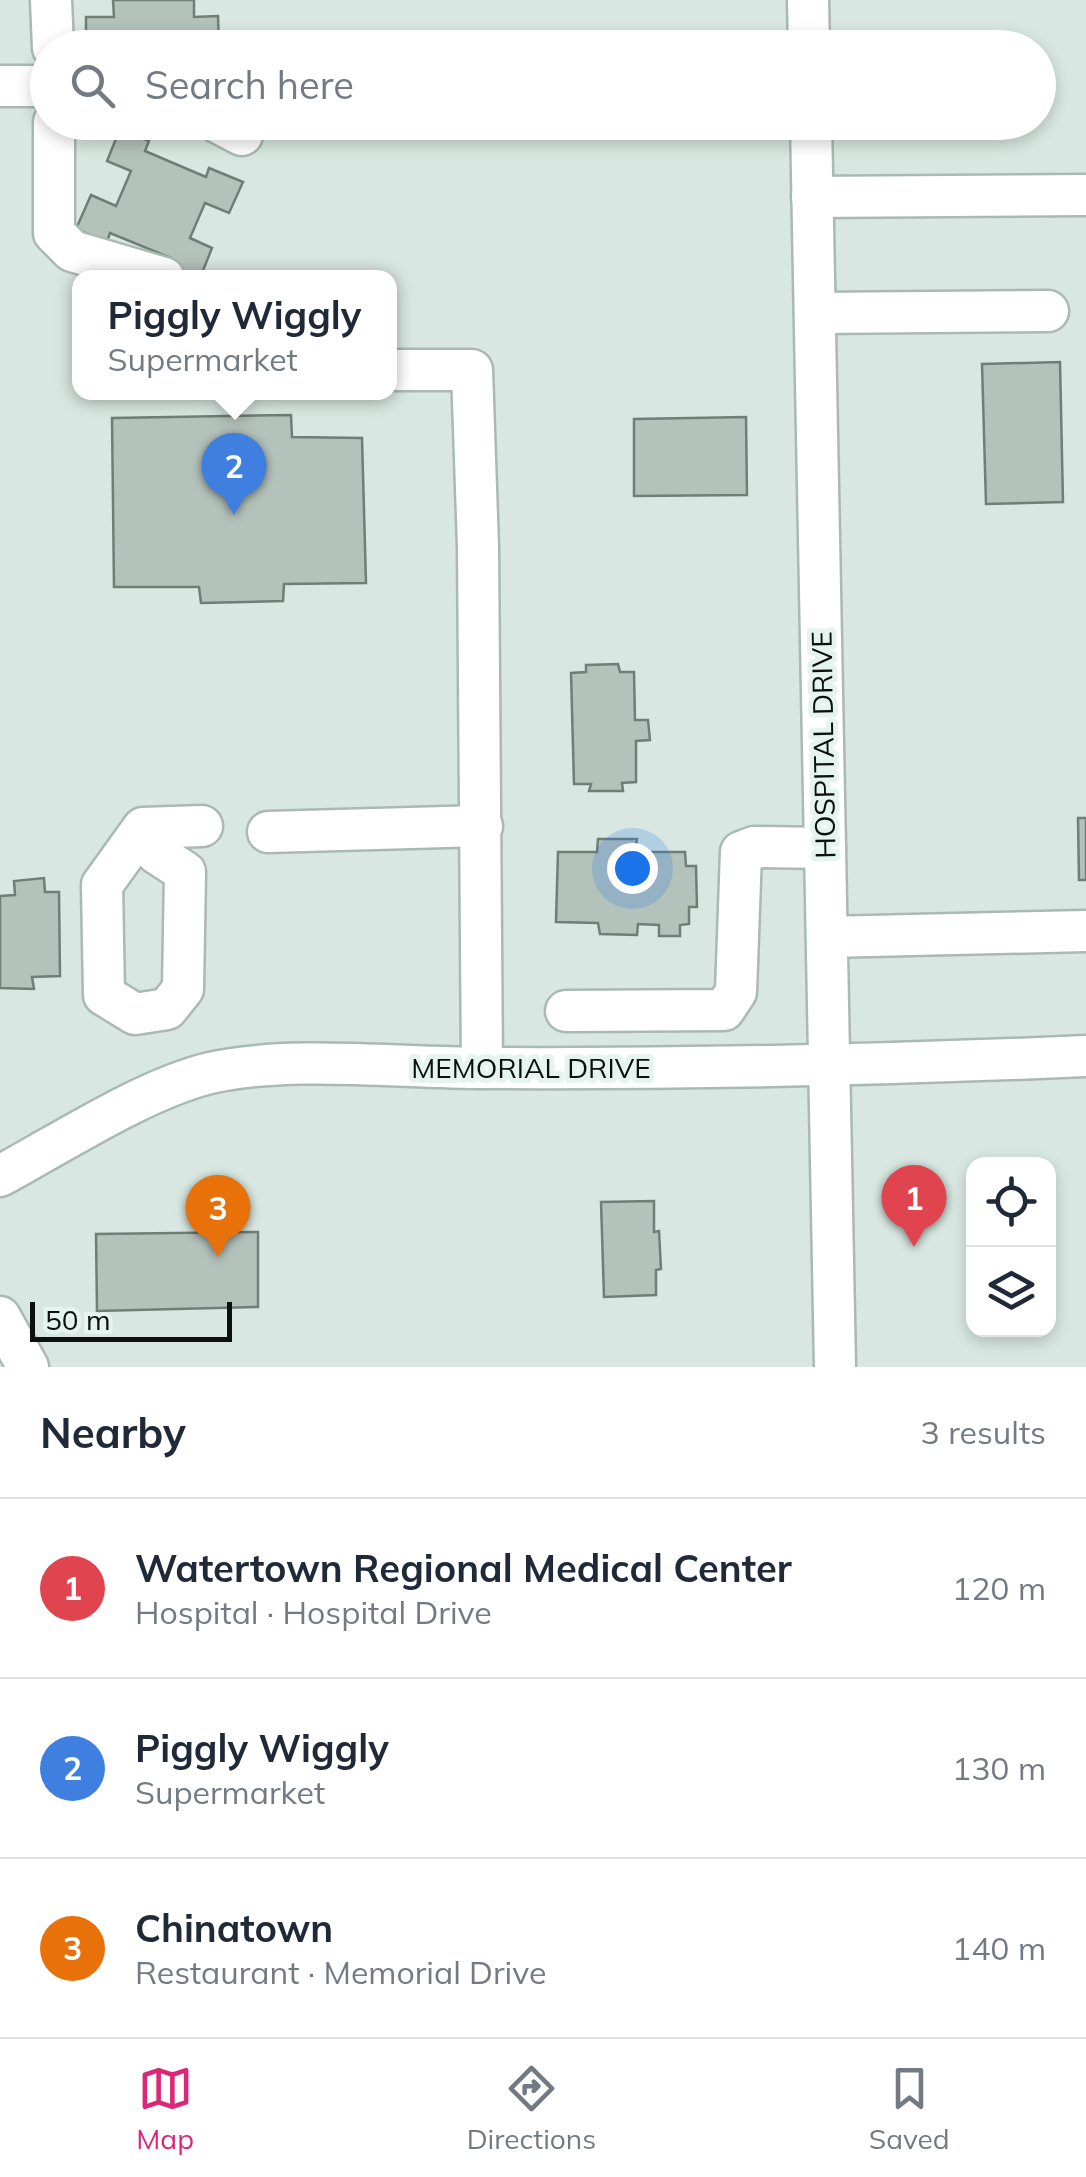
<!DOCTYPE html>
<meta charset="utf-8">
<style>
body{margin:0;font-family:Mulish,sans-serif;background:#f6f6f7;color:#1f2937}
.controls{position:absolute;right:30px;bottom:30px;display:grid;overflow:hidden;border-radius:20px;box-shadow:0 5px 15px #0003}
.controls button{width:90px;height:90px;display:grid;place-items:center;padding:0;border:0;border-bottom:2px solid #e0e1e3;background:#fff;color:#1f2937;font:50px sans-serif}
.scale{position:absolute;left:30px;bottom:25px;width:202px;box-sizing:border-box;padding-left:10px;border:5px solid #0c110f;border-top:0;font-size:28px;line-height:35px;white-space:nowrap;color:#0c110f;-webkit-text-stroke:8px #e5f4ee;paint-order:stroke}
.you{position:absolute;left:632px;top:868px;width:35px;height:35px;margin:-25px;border:8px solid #fff;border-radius:50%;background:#1a73e8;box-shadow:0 0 0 15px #1a73e833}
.badge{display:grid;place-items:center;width:65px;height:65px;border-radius:50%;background:#db2777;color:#fff;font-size:32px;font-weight:700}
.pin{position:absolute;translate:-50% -82px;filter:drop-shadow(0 2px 5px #0008)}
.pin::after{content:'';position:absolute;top:52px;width:35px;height:30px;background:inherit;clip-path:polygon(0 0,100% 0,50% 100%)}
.popup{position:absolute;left:72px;top:270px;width:325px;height:130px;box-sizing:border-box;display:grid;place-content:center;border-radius:20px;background:#fff;filter:drop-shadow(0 2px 8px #0005);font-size:32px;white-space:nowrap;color:#747a83}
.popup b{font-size:38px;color:#1f2937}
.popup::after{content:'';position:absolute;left:50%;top:100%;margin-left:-20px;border:20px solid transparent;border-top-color:#fff}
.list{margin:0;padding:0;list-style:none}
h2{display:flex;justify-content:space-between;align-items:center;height:130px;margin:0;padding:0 40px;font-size:42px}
h2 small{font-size:32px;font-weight:400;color:#747a83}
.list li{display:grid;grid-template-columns:65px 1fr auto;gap:30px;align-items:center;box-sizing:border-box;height:180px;padding:0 40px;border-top:2px solid #e0e1e3}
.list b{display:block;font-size:38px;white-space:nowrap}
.list p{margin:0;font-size:32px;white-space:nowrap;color:#747a83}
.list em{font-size:32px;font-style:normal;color:#747a83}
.icon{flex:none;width:55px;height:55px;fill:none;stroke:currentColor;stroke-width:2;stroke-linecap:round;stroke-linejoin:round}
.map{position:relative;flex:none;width:1086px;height:1367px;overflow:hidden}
.search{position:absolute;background:#fff;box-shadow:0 5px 15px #0003;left:30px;right:30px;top:30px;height:110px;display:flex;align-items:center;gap:25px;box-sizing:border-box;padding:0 35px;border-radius:55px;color:#747a83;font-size:38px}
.sheet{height:670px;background:#fff}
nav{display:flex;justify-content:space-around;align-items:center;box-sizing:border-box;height:140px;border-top:2px solid #e0e1e3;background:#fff;font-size:28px;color:#747a83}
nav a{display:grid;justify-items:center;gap:5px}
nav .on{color:#db2777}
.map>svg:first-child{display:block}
.building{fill:#b4c2bc;stroke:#707e79;stroke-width:2.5}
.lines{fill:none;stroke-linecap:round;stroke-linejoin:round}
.minor-casing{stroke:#abb9b3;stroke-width:45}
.minor{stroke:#fff;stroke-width:40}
.labels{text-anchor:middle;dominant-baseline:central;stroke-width:10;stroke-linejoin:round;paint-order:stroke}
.street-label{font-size:28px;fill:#0c110f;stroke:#e5f4ee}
</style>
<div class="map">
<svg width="1086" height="1367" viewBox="0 0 1086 1367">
<rect width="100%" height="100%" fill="#d8e7e1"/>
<g class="building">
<path d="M113,0H194V17L218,16L219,48H185V42L86,48V17H114Z"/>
<path d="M120,129L149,141L145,151L206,177L209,168L243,182L229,213L205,203L190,238L212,248L200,278H190L167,268L171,258L110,233L107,242L76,229L91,195L116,206L131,171L107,161Z"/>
<path d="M1060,362L1063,502L986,504L982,364Z"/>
<path d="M291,415L292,437L362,438L366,583L284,584L283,601L201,603L199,587H114L112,418Z"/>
<path d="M746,417L747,495L634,496V419Z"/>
<path d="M618,664L620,672H634L635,720H648L650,740L636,741V782L622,783L623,791H589L591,784H574L571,673L586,672V665Z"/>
<path d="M1078,818H1086V880H1079Z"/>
<path d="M598,839H637L635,852H685L686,866H696L697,907H689V924L680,925V936H659V925L638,924L637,935L600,934L598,923L556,922L558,852H597Z"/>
<path d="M44,878L45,892H59L60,976L32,977L34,989L0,988V896L15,895L14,881Z"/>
<path d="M654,1201V1232L659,1231L661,1269L656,1270V1295L604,1297L601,1202Z"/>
<path d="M258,1232V1307L97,1311L96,1234Z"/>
</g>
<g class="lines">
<g class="minor-casing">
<g id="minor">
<path d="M51,0L53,48"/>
<path d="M808,0L809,48"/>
<path d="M0,86H48"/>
<path d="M54,122V233L72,251L164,278"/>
<path d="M217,122L242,135"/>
<path d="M811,122L835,1367"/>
<path d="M812,197L1086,195"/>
<path d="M815,313L1048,311"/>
<path d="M389,370H472L478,547L482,1068"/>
<path d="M143,828L156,853L185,872L183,989L167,1009L135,1014L104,995L102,885L143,828L202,826"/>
<path d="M268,832L482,826"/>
<path d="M827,937L1086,931"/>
<path d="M566,1011L724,1010L736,992L741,852L754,847L825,848"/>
<path d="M0,1176C61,1143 144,1089 210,1073C290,1055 398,1068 482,1068C683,1069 884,1065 1086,1056"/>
<path d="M0,1317L28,1367"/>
</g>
</g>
<use href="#minor" class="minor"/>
</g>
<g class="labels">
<g class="street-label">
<text transform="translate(823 745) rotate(-91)">HOSPITAL DRIVE</text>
<text x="531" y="1067">MEMORIAL DRIVE</text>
</g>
</g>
</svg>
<div class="controls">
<button><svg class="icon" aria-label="locate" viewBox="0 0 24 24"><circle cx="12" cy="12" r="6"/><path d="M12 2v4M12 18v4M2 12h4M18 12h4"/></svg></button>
<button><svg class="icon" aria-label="layers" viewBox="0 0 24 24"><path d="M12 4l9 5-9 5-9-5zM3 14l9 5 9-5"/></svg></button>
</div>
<div class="scale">50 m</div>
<div class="you"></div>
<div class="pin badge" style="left:914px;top:1247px;background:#e0444e">1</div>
<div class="pin badge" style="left:234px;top:515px;background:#3f7fe0">2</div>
<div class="popup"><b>Piggly Wiggly</b>Supermarket</div>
<div class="pin badge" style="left:218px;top:1257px;background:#e8710a">3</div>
<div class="search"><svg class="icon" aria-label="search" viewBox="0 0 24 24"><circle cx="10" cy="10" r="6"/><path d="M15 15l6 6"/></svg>Search here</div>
</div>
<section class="sheet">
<h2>Nearby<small>3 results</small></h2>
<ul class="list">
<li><span class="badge" style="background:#e0444e">1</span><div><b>Watertown Regional Medical Center</b><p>Hospital · Hospital Drive</p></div><em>120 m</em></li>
<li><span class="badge" style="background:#3f7fe0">2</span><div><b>Piggly Wiggly</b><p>Supermarket</p></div><em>130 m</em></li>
<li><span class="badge" style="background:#e8710a">3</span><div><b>Chinatown</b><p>Restaurant · Memorial Drive</p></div><em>140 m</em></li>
</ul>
</section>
<nav>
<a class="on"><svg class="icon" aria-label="map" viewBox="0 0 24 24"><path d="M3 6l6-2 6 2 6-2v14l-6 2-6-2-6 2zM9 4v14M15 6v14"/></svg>Map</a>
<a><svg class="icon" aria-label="directions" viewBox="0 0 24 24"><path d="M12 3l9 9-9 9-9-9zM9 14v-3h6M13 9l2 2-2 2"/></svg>Directions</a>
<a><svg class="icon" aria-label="saved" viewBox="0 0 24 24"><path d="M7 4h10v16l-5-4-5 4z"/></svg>Saved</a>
</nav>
